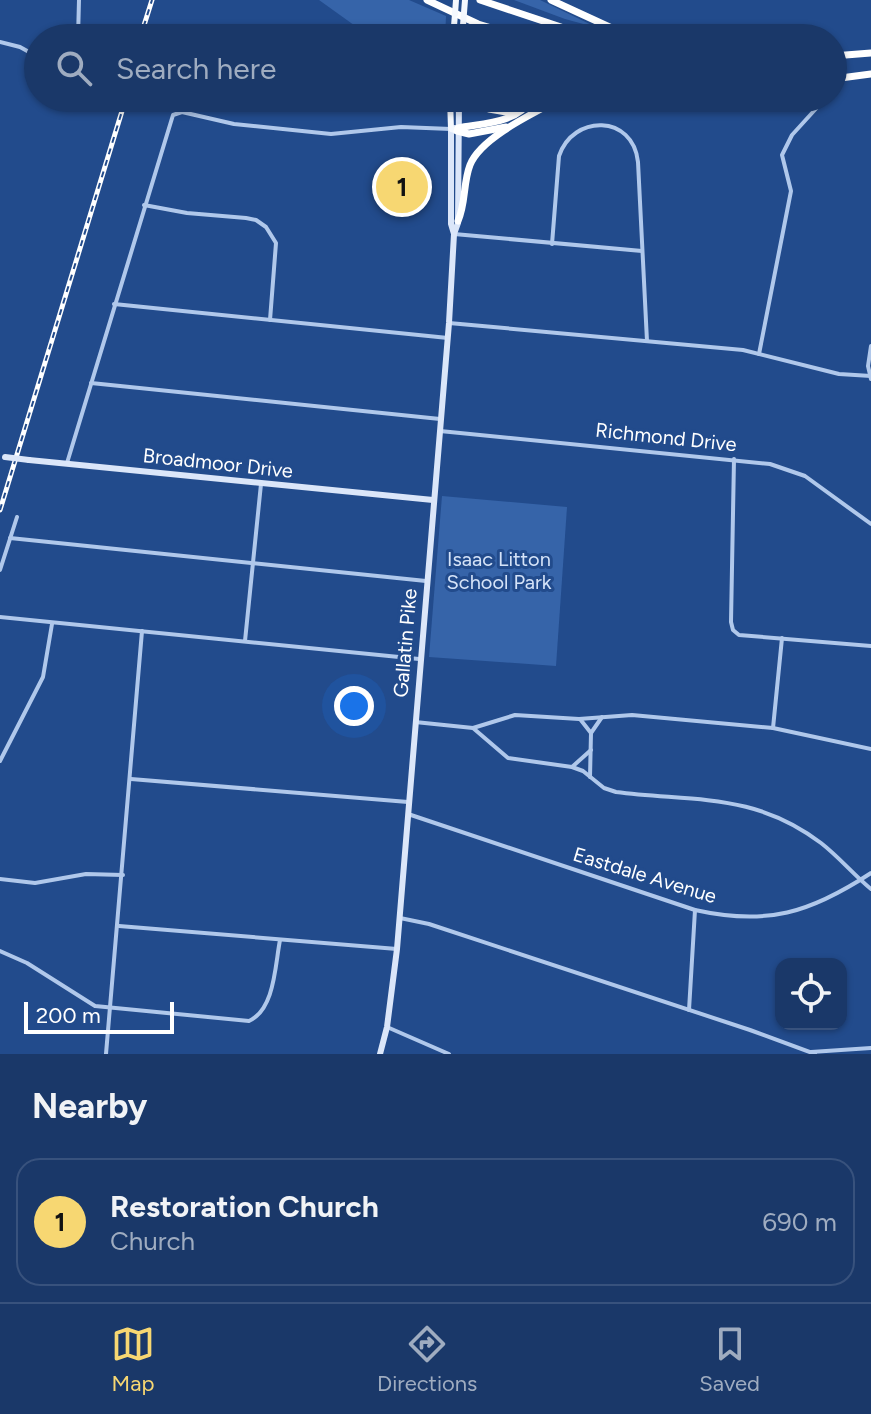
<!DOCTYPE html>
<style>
body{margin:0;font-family:Figtree,sans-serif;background:#274371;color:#f1f3f6}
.controls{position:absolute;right:24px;bottom:24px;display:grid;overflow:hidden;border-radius:16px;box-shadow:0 2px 6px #0004}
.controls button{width:72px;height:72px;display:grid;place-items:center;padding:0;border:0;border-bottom:2px solid #38527d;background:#1a3869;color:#f1f3f6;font:40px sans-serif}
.scale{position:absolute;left:24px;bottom:20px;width:150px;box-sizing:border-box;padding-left:8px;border:4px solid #fff;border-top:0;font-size:22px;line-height:28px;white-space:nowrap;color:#fff;-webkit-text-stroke:6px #224b8c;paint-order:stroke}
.you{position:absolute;left:354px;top:706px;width:28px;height:28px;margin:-20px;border:6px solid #fff;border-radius:50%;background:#1a73e8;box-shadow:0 0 0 12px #1a73e833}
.badge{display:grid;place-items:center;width:52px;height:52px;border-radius:50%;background:#f7d772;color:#111;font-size:26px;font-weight:700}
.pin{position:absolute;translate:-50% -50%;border:4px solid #fff;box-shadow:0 2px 8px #0006}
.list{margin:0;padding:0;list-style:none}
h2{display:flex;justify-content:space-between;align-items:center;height:104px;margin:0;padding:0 32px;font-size:34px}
h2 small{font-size:26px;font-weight:400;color:#9facc0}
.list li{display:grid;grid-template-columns:52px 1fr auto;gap:24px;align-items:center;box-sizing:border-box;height:128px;margin:0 16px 16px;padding:0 16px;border:2px solid #38527d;border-radius:24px}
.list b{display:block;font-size:30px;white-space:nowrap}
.list p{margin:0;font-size:26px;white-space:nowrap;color:#9facc0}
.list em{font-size:26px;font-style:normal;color:#9facc0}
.icon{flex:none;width:44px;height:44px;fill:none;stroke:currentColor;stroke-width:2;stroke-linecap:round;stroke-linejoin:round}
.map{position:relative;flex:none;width:871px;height:1054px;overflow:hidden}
.search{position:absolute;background:#1a3869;box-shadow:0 2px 6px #0004;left:24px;right:24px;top:24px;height:88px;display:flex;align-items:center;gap:20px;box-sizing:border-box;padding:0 28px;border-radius:44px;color:#9facc0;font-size:30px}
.sheet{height:248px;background:#1a3869}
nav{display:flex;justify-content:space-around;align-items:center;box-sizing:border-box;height:112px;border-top:2px solid #38527d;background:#1a3869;font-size:22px;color:#9facc0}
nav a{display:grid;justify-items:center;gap:4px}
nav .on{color:#f7d772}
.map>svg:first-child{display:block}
.green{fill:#3664a9}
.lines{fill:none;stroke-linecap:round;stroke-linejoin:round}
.street{stroke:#b0c8eb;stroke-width:4}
.secondary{stroke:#dbe6f9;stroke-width:6}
.primary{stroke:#f4f8fe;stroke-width:6}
.highway{stroke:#fff;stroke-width:7}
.rail-casing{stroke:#fff;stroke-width:5}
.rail{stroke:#224b8c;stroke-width:2;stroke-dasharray:6;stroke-linecap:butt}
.secondary-bridge{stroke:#dbe6f9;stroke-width:6}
.primary-bridge{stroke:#f4f8fe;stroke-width:6}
.labels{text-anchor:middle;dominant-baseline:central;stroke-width:6;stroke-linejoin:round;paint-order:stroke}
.street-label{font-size:20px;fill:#fff;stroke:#224b8c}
.park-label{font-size:20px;fill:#d5e3f8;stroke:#224b8c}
</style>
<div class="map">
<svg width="871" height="1054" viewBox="0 0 871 1054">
<rect width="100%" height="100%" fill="#224b8c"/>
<g class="green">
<path d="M319,0H409L446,16L445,38H372Z"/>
<path d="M514,0H540L598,28L565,19Z"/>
<path d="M442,496L567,507L556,666L429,657Z"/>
</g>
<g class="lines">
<g class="street">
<path d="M78,38L79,0"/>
<path d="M0,42L20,47L38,57"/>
<path d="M144,205L187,213L246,218L256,220L266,227L276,243L270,320"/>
<path d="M454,234L642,251"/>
<path d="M552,244L559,156C573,114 633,114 638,162L647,341"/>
<path d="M114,304L448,338"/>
<path d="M449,323L743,350L839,374L871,376"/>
<path d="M871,346L868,366L871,379"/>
<path d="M759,354L791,191L782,155L792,135L822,102"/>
<path d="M91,383L440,419"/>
<path d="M440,431L770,464L805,476L871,524"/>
<path d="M734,459L731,622L733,630L739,635L871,646"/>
<path d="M67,463L173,115L182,112L234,124L331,134L401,127L451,129"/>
<path d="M10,538L426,581"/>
<path d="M0,570L17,517"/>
<path d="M0,617L419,659"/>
<path d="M245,641L261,484"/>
<path d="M580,719L591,733L590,777"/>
<path d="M415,722L473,728L508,758L572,767L583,771L604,788L616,792C693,802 754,792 821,843C839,857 854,875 871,889"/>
<path d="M473,728L515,715L579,719L632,715L773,728L871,749"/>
<path d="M773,728L782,638"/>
<path d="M591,733L602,717"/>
<path d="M0,761L43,677L52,624"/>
<path d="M572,767L591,750"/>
<path d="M131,779L408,802"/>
<path d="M408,814L695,910C767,926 810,913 871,873"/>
<path d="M0,879L35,883L86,874L123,875"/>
<path d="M400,918L429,924L750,1030L815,1054"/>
<path d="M119,926L397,949"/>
<path d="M0,951L27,963L95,1006L249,1021C275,1009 275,965 280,940"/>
<path d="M689,1010L695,910"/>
<path d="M387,1027L449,1054"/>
<path d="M811,1052L871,1048"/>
<path d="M106,1054L142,631"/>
</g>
<g class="secondary">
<path d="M454,128L451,129V224L454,234"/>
<path d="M29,460L433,500"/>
<path d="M380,1054L387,1027L397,949L449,323L454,234L458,223L459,98"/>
</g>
<g class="primary">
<path d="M453,38L455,14"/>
<path d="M450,98L451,129L457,131"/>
</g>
<g class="highway">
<path d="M427,0L478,24L525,38"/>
<path d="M480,0L594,38"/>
<path d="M551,0L616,30L642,38"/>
<path d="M833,56L871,53"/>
<path d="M833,79L871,74"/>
<path d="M473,98L489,109L512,113"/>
<path d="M458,128C484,123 516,124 533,98"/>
<path d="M457,131L469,134L506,127"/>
<path d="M458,221C466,203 463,183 470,165C481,137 536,112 562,98"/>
</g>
<g class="rail-casing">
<g id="rail">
<path d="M140,38L152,0"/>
<path d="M0,510L126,98"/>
</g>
</g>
<use href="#rail" class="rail"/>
<path class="secondary-bridge" d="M5,457L29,460"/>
<g class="primary-bridge">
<path d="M455,14L456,0"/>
<path d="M462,38L465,0"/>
</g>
</g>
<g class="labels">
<g class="street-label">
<text transform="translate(666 437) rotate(6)">Richmond Drive</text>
<text transform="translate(218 463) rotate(6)">Broadmoor Drive</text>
<text transform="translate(405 643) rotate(-85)">Gallatin Pike</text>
<text transform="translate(645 875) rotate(17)">Eastdale Avenue</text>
</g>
<g class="park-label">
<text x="499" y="559">Isaac Litton<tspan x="499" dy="23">School Park</tspan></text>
</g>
</g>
</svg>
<div class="controls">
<button><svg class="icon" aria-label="locate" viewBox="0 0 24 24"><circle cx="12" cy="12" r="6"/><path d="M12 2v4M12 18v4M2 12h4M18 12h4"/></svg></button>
</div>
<div class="scale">200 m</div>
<div class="you"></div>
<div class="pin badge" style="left:402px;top:187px">1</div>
<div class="search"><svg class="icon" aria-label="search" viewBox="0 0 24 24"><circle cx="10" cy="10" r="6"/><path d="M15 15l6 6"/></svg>Search here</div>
</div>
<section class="sheet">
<h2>Nearby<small></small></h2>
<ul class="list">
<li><span class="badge">1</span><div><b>Restoration Church</b><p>Church</p></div><em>690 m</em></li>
</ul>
</section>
<nav>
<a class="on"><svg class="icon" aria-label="map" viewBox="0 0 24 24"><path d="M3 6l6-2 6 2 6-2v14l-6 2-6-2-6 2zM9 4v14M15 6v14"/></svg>Map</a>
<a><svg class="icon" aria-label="directions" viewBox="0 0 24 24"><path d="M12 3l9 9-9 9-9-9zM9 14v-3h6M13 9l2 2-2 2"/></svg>Directions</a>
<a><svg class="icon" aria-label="saved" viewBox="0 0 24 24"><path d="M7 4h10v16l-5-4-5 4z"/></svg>Saved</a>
</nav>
